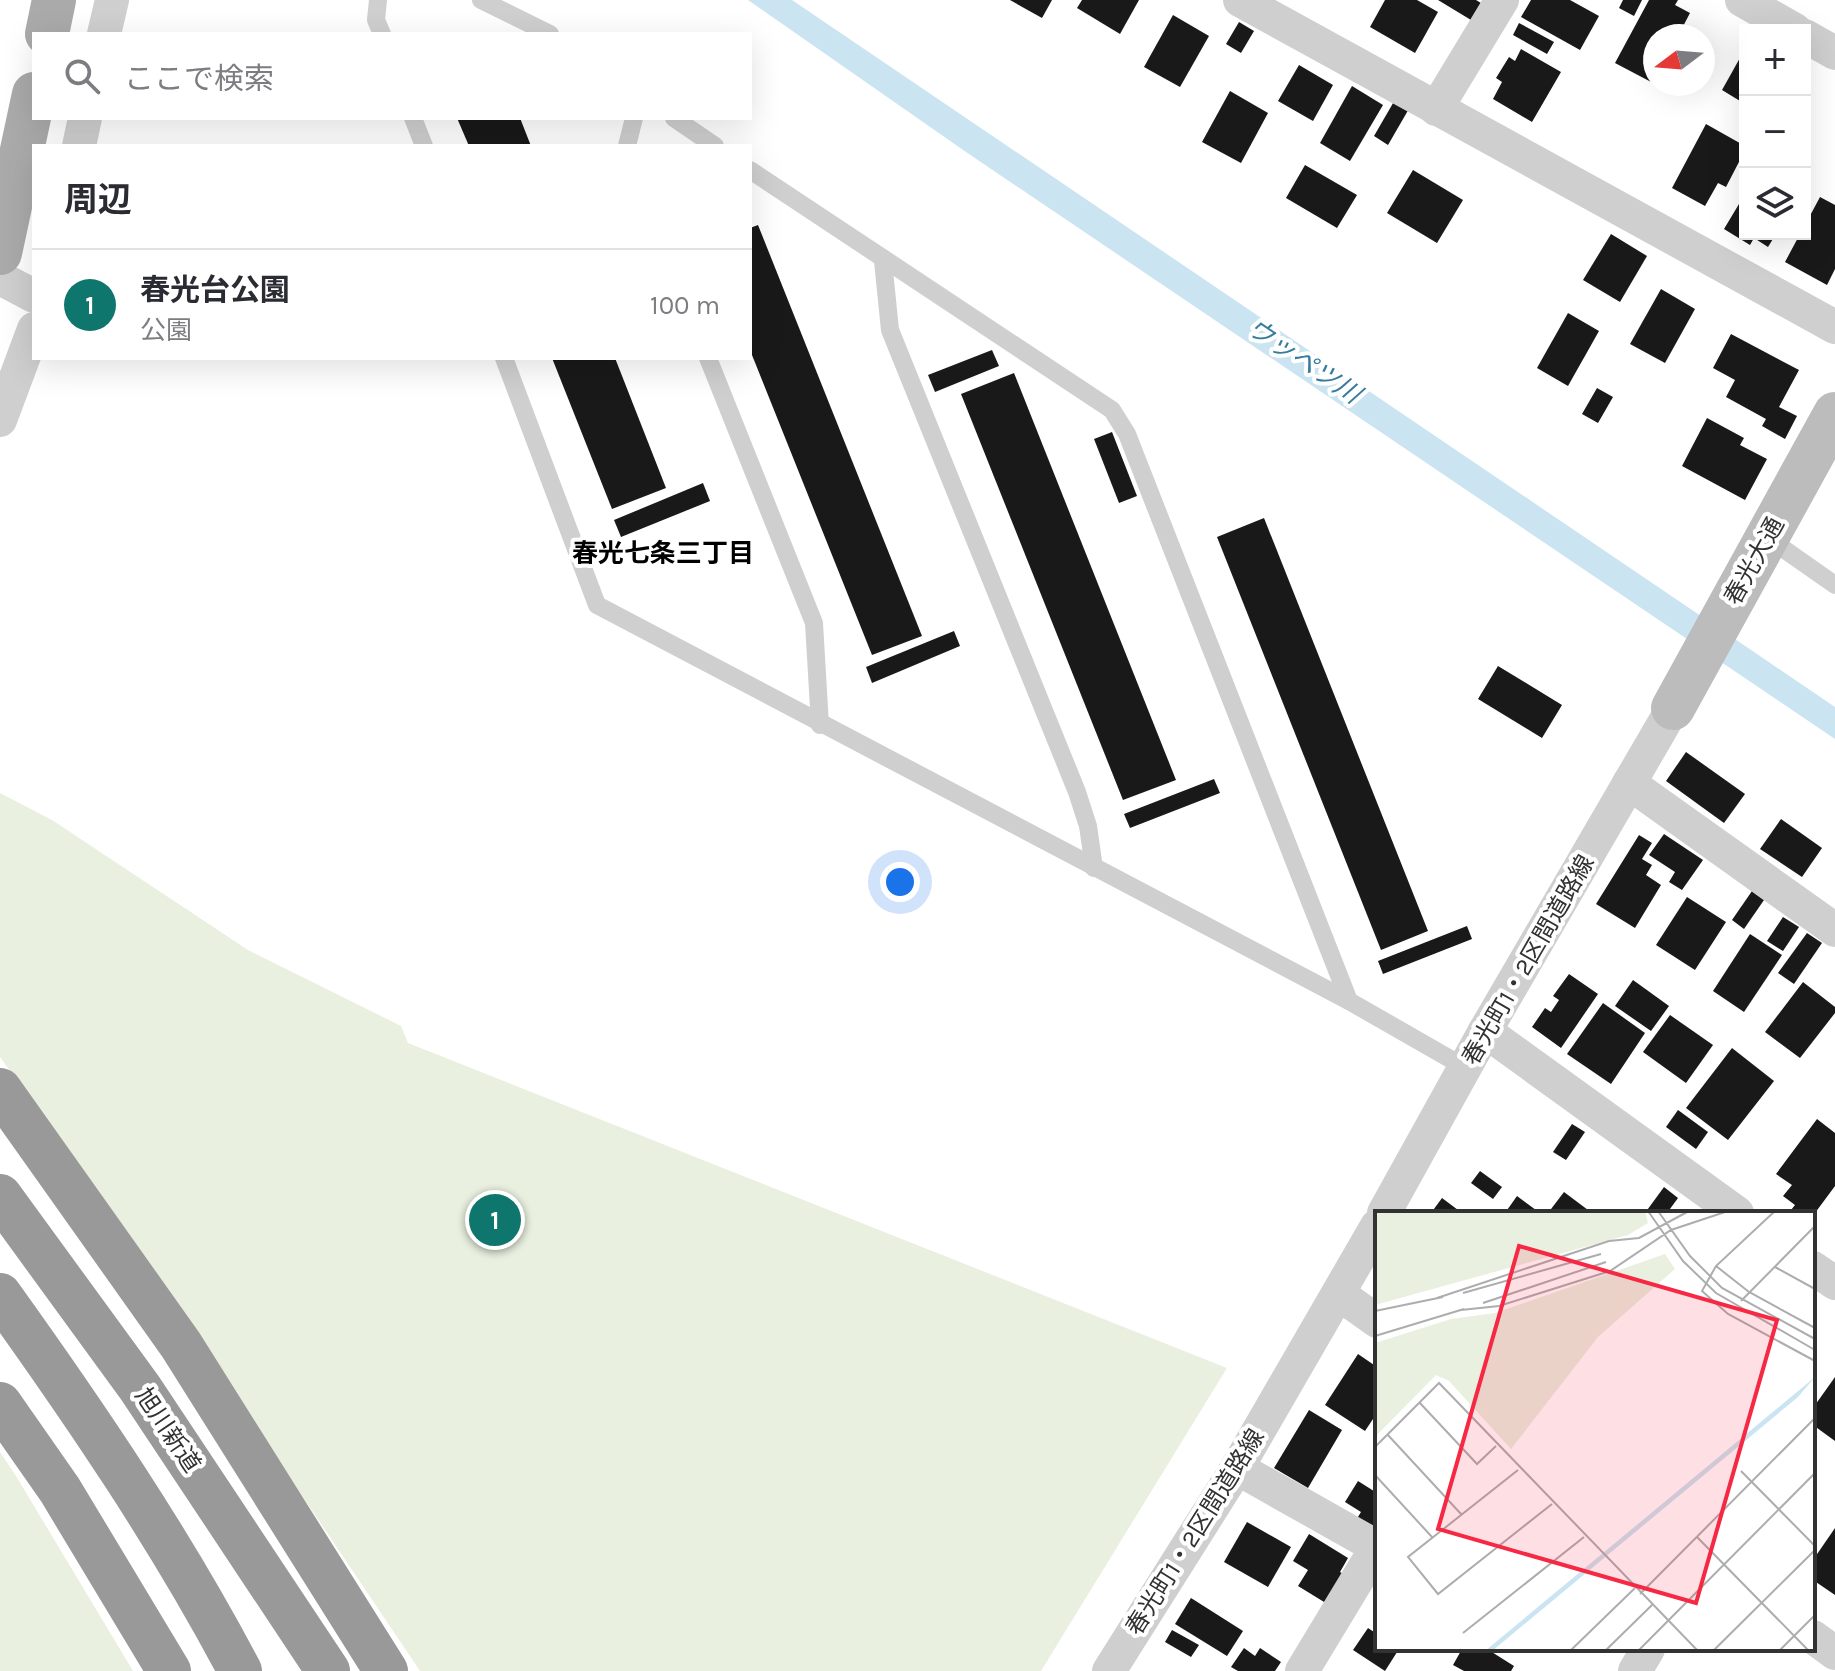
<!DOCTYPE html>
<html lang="ja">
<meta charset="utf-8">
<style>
body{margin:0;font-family:Karla,"Noto Sans JP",sans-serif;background:#f2f2f3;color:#2b2b33}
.controls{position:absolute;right:24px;top:24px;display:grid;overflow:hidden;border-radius:0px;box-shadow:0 8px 32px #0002}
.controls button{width:72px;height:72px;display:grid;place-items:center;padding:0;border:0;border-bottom:2px solid #e1e1e2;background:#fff;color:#2b2b33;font:40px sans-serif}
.compass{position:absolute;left:1643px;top:24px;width:72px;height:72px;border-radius:50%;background:#fff;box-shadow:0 8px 32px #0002;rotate:254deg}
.you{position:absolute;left:900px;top:882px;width:28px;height:28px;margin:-20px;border:6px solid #fff;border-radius:50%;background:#1a73e8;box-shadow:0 0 0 12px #1a73e833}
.badge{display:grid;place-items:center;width:52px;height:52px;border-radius:50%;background:#0f766e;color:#fff;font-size:26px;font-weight:700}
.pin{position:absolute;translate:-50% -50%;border:4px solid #fff;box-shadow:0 2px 8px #0006}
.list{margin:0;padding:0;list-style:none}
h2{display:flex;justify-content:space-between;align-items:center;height:104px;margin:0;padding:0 32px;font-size:34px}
h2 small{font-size:26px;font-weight:400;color:#7c7c81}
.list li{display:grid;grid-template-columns:52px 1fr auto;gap:24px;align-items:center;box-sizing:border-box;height:112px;padding:0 32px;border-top:2px solid #e1e1e2}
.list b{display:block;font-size:30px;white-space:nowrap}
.list p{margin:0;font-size:26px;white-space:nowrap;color:#7c7c81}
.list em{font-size:26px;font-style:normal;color:#7c7c81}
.icon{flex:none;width:44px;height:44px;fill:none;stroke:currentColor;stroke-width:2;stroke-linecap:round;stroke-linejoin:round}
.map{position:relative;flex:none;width:1835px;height:1671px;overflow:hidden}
.search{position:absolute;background:#fff;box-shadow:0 8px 32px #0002;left:32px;top:32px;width:720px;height:88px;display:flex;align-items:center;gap:20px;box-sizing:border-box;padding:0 28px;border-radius:0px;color:#7c7c81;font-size:30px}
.panel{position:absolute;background:#fff;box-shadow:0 8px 32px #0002;left:32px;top:144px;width:720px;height:216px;border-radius:0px}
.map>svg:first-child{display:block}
.green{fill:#e9f0e0}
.water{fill:#cbe4f1}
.building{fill:#191919}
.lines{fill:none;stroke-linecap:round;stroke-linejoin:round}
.lane{stroke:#cfcfcf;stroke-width:18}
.street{stroke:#cfcfcf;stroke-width:34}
.secondary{stroke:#bcbcbc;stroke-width:44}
.primary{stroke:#aaa;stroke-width:44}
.highway{stroke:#999;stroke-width:44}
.labels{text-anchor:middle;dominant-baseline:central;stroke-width:8;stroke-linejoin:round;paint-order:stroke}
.street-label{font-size:24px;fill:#323232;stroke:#fff}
.water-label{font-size:26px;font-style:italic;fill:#377c9e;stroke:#fff}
.neighbourhood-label{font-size:26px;font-weight:bold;fill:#000;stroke:#fff}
.inset-road{fill:none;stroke:#adadad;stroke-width:2}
.view{fill:#f62843;fill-opacity:0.15;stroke:#f62843;stroke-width:4}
.inset-edge{fill:none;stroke:#323232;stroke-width:4}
</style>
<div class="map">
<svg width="1835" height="1671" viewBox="0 0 1835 1671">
<rect width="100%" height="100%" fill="#fff"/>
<g class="green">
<path d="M0,793L52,820L248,950L401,1026L408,1043L1227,1368L1041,1671H420L130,1240L0,1057Z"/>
<path d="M0,1452L16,1476L133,1671H0Z"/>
</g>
<path class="water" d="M748,0H792L1757,654L1835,707V739L966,152Z"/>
<g class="building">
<path d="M1010,0H1052L1042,18Z"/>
<path d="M1082,0H1139L1120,34L1077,8Z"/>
<path d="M1385,0H1417L1438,12L1415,53L1370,27Z"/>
<path d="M1438,0H1476L1481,3L1471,20Z"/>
<path d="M1531,0H1570L1599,16L1580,50L1521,17Z"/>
<path d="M1623,0H1642L1634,16L1619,8Z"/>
<path d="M1649,0H1678L1675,5L1690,13L1678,36H1655L1653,83L1615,63Z"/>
<path d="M1173,15L1209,36L1180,87L1144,67Z"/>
<path d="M1239,22L1254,31L1241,53L1226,44Z"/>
<path d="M1519,23L1554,42L1547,54L1513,35Z"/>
<path d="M1521,49L1561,72L1532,122L1493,99L1502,82L1496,78L1509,57L1515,61Z"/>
<path d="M1745,49V104L1722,90Z"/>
<path d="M1299,65L1333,85L1313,121L1278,101Z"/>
<path d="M1352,86L1383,105L1350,161L1320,143Z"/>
<path d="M1230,91L1268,113L1241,163L1202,142Z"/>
<path d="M1396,98L1410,107L1388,145L1374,136Z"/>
<path d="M457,118H520L531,146H469Z"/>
<path d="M1706,124L1745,146V163L1740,160L1726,187L1718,183L1705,206L1672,188Z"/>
<path d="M1305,165L1357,195L1337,228L1286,198Z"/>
<path d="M1413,170L1463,200L1437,243L1387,213Z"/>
<path d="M1745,194V234H1776L1768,247L1754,238L1750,245L1724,229Z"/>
<path d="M1820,197L1835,205V269L1827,285L1785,262L1800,234H1805V225Z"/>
<path d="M758,225L922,636L872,655L750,350V228Z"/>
<path d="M1611,234L1647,256L1620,302L1583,280Z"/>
<path d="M1661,289L1695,309L1665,363L1630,344Z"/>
<path d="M1568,313L1599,331L1568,386L1537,368Z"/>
<path d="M1731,334L1799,370L1779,407L1797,416L1785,439L1762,426L1766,419L1726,397L1735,380L1713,368Z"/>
<path d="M992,350L999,366L935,392L928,375Z"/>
<path d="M552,358H615L666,488L612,509Z"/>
<path d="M1014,373L1176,780L1123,800L961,394Z"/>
<path d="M1597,388L1613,397L1598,423L1582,414Z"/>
<path d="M1707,418L1744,438L1740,445L1767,459L1745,500L1682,466Z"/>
<path d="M1112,432L1137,496L1119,503L1094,439Z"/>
<path d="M703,483L710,501L621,537L614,520Z"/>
<path d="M1264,518L1428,931L1381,950L1217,537Z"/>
<path d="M954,631L960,646L872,683L866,667Z"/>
<path d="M1498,666L1562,705L1542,738L1478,699Z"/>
<path d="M1686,752L1745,794L1724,823L1666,781Z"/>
<path d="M1214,779L1220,793L1130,828L1124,814Z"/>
<path d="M1781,819L1822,848L1802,877L1760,849Z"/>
<path d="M1664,834L1703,860L1682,890L1669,882L1675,872L1649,855Z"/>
<path d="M1639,835L1652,843L1642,859L1652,865L1646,875L1661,885L1635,928L1596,904Z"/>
<path d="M1752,891L1764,900L1744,929L1732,920Z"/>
<path d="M1687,897L1726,922L1695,970L1656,945Z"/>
<path d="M1783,917L1799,927L1783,951L1767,941Z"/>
<path d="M1467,926L1472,939L1383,974L1378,961Z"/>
<path d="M1807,933L1822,943L1794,984L1778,973Z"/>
<path d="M1750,934L1782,955L1744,1012L1713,991Z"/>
<path d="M1569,974L1598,994L1561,1048L1532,1027L1545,1008L1551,1012L1559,1000L1553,996Z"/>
<path d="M1633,980L1669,1006L1651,1031L1615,1006Z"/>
<path d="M1803,982L1835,1007V1013L1800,1058L1765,1032Z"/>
<path d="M1603,1003L1645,1033L1611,1084L1567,1054Z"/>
<path d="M1670,1015L1713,1045L1686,1083L1643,1052Z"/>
<path d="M1732,1048L1774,1081L1728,1140L1686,1108Z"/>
<path d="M1678,1110L1708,1132L1696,1149L1666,1127Z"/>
<path d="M1817,1119L1835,1133V1186L1815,1213H1795L1791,1210L1795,1205L1783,1196L1792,1185L1776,1174Z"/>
<path d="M1572,1124L1585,1132L1566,1160L1553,1152Z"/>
<path d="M1480,1171L1502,1187L1493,1199L1471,1183Z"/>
<path d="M1664,1187L1678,1198L1667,1213H1645Z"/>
<path d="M1564,1192L1592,1213H1548Z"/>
<path d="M1517,1196L1540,1213H1505Z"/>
<path d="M1442,1198L1462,1213H1431Z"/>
<path d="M1358,1354L1377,1367V1413L1365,1431L1325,1405Z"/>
<path d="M1835,1377V1441L1813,1425V1408Z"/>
<path d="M1309,1410L1342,1430L1308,1488L1274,1468Z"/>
<path d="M1358,1481L1377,1493V1533L1356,1520L1361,1512L1345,1502Z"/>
<path d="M1247,1522L1291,1547L1268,1587L1224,1562Z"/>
<path d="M1835,1528V1595L1813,1580V1560Z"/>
<path d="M1309,1534L1348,1558L1340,1572L1347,1576L1329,1605L1298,1586L1308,1570L1293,1561Z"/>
<path d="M1191,1598L1243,1631L1227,1656L1175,1624Z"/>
<path d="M1368,1628L1377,1634V1649H1399L1385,1671L1353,1650Z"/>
<path d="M1172,1630L1199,1645L1191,1657L1165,1642Z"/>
<path d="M1244,1648L1255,1656L1260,1648L1281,1662L1275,1671H1238L1231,1667Z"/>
<path d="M1462,1649H1487L1514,1666L1511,1671H1464L1453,1665Z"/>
</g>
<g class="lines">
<g class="lane">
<path d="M378,0L376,20L382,34"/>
<path d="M481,0L550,34"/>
<path d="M413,118L424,146"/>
<path d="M674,118L715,146"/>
<path d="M627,146L634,118"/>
<path d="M750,170L1112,410L1127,434L1349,1001"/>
<path d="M883,261L890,330L1077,792L1088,826L1094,868"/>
<path d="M504,358L597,605L1349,1001L1466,1068"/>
<path d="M708,358L814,623L820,725"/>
<path d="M1768,538L1835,585"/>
</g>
<g class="street">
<path d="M1240,0L1835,327"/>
<path d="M1742,0L1795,30"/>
<path d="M104,34L112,0"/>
<path d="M1805,36L1835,53"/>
<path d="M1436,109L1502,0"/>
<path d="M79,146L85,118"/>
<path d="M0,278L34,296"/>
<path d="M0,420L34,329"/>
<path d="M1629,783L1835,930"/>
<path d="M1485,1031L1737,1213"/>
<path d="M1384,1213L1485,1031L1673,708"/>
<path d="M1813,1268L1835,1283"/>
<path d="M1339,1294L1377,1321"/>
<path d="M1237,1468L1377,1547L1302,1671"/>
<path d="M1813,1637L1835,1653"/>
<path d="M1109,1671L1237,1468L1377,1226"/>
<path d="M1635,1671L1648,1649"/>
</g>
<path class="secondary" d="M1673,708L1835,414"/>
<g class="primary">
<path d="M47,34L54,0"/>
<path d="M0,253L34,94"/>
</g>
<g class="highway">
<path d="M0,1090L181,1345L386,1671"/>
<path d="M0,1196L140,1388L328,1671"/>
<path d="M0,1295C86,1415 171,1540 240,1671"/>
<path d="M0,1404L60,1490L169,1671"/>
</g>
</g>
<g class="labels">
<g class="street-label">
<text transform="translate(1754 561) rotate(-61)">春光大通</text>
<text transform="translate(1528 960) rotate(-60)">春光町1・2区間道路線</text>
<text transform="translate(168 1430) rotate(56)">旭川新道</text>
<text transform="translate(1195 1532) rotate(-58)">春光町1・2区間道路線</text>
</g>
<g class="water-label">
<text transform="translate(1304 361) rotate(34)">ウッペツ川</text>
</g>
<g class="neighbourhood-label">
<text x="663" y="553">春光七条三丁目</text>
</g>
</g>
<g transform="translate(1375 1211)">
<rect width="440" height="440" fill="#fff"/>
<path d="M0,0H270L273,12L253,24L0,94ZM290,43L300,58L223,126L136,238L74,170L61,164L0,226V132L76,108L120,102Z" fill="#e9f0e0"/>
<path d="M440,166L423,186L117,440H110Z" fill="#cbe4f1"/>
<path class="inset-road" d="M273,0L308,50L341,82L440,139M283,0L315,45L347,77L440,128M400,0L341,55L327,80L353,103L440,150M341,55L374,81L440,117M400,56L440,78M88,82L226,43M62,87L234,30L264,27L314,0M366,90L440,15M108,92L231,51M86,99L124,95L235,60L296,19L353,0M0,100L68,86M0,125L89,98M44,191L102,253L121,235M12,223L86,303M0,236L64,172L323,440M143,259L33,346L63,383L177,293M366,260L440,335M0,264L57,326M322,326L434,440M265,383L440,207M88,422L209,326M195,440L260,377M230,440L277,394M263,440L440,262M338,440L440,339M404,440L440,404"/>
<path class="view" d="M144,35L402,109L321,392L63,318Z"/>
<rect width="440" height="440" class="inset-edge"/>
</g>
</svg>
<div class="controls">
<button>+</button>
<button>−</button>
<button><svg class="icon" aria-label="layers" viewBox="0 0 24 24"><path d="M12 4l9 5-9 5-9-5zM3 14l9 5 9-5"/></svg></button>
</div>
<svg class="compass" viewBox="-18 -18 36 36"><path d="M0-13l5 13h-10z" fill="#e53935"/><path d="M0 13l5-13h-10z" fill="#7c7c81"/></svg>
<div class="you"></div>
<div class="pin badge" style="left:495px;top:1220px">1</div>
<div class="search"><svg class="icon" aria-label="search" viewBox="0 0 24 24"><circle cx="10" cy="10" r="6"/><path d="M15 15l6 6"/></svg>ここで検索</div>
<section class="panel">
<h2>周辺<small></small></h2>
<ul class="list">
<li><span class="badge">1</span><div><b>春光台公園</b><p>公園</p></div><em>100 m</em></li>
</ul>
</section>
</div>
